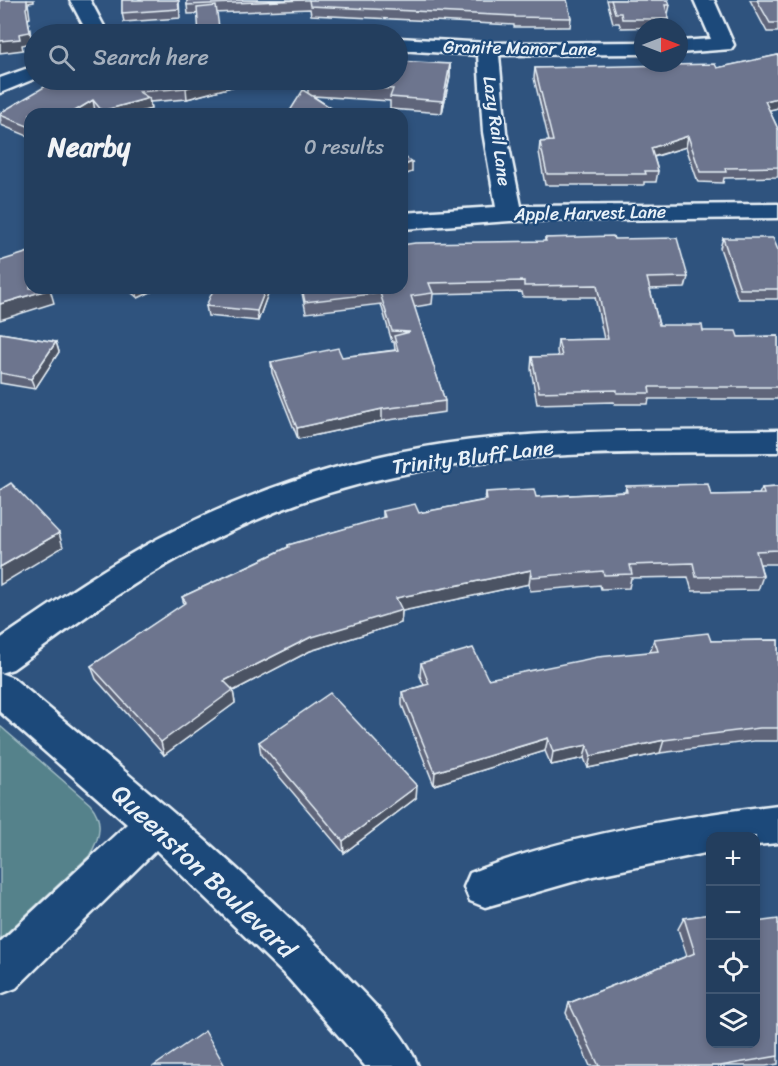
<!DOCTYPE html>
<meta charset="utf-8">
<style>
body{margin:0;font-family:Sriracha,sans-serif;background:#2b4564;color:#f1f3f6}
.controls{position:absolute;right:18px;bottom:18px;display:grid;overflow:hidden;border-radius:12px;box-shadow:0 3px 9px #0003}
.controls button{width:54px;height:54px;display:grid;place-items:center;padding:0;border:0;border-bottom:2px solid #405773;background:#233e5e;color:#f1f3f6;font:30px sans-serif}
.compass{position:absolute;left:634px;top:18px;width:54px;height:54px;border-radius:50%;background:#233e5e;box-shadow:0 3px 9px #0003;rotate:90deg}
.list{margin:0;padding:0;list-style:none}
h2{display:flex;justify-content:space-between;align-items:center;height:78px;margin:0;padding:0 24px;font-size:26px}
h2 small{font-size:20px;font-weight:400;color:#a3aebc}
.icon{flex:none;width:33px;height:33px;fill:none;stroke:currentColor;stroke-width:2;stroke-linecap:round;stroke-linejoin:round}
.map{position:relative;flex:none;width:778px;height:1066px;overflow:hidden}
.search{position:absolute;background:#233e5e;box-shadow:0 3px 9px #0003;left:24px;top:24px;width:384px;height:66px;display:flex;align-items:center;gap:15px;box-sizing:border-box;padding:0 21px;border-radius:33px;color:#a3aebc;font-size:22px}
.panel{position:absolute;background:#233e5e;box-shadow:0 3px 9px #0003;left:24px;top:108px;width:384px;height:186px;border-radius:18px}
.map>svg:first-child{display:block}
.green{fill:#55828b;stroke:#9ebac2;stroke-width:1.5}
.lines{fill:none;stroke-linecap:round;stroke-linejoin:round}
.street-casing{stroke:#e8f1f8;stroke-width:5}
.street{fill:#1f4a7a;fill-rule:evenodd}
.wall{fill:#5e657a;stroke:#e8f1f8;stroke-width:1.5}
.shaded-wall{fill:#4c5263;stroke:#e8f1f8;stroke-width:1.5}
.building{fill:#6d758e;stroke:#e8f1f8;stroke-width:1.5}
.labels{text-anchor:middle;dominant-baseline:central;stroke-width:4.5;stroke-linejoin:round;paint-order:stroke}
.far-street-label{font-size:18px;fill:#e8f1f8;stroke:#1f4a7a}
.street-label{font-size:21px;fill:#e8f1f8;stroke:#1f4a7a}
.near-street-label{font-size:26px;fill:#e8f1f8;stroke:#1f4a7a}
</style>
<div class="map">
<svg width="778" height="1066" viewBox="0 0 778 1066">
<rect width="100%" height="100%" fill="#2f537e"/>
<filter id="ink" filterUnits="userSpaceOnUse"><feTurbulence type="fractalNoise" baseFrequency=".0167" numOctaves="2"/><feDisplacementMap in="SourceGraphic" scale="12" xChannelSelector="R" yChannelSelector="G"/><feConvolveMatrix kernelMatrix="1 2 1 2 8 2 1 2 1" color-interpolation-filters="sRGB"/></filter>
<g filter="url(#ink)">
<path class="green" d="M0,726L90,804C104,820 100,839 89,856L0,939Z"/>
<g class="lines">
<g class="street-casing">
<g id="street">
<path d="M70,0H90L108,34H88Z"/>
<path d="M694,0H714L734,45L731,49L679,53V41L711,39Z"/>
<path d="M398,38L488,43L643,42V54L499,55L506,132L521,206L778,204V218L510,221L402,229V213L496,207L483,132L478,55L398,50Z"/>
<path d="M34,66V79L0,93V78Z"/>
<path d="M778,430V452C650,453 520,449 394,476C327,490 263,514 203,545C135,579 74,625 13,669L0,673V639C59,599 117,558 181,527C258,489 341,462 425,447C541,427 661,432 778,430Z"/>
<path d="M0,673L13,678C126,773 243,866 345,974C371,1002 404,1031 418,1066H365L289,979L156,850L16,988L0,994V942L127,824L0,712Z"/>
<path d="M778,805V843L756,845V836H710V852L593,876L485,907L470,901L464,887L470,873C563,836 679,817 778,805Z"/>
</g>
</g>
<use href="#street" class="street"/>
</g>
<g class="wall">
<path d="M122,0H179L180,18L124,22L122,13Z"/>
<path d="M187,0H567L571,18L570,27H514V25L311,15L310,9L188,14L187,5Z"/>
<path d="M607,0H668L670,5L668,14L669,19L668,27L621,28L619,23H613Z"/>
<path d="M750,0H778V32H767Z"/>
<path d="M778,55V108L769,110L778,129V177L724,178L723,183L698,182L686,147L654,157L658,171L656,182H644V185H545L539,152L540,142L549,141L534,78L535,68H717Z"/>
<path d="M450,64V76L442,113L390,109V101L313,96L334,110L335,114H288L308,93V84Z"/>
<path d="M63,80H257L187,99L150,102L151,109L132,114H98L95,111L90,114H30V137L1,125L0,113Z"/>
<path d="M545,238L614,239L688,277L685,288L650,289L659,325L738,337L778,336V399H649L648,404H615L614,402L537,404L531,369L532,357H558L557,351L558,340L604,339L595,297H523L522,292L433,294L432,304L414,307L445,401V412L382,421L298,439L272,373L271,362L342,357L395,350L394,342H392L381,304L306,313L301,288H402L545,241Z"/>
<path d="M723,238L778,250V299H738L720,248Z"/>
<path d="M126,288H159L138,298Z"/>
<path d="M270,288L258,321L208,316L206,306Z"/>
<path d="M0,333L56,342L59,352L35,389L0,383Z"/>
<path d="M626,486L711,495L759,494L762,488L778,487V564H760L763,576L758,590L692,591L688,577L631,578L629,588L601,589L600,585L530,591L529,584L402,611L401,623L310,651L233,691L235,703L164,755L96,679L91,666L184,604L182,597L288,547V545L383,518V511L419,513L485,500L486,492L536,497L625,492Z"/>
<path d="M654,639L711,641L778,640V741H754L660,753L588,768L584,758L551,765L545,751L434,785L402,705V692L424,685L420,676L421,663L488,679L650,652Z"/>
<path d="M259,742L416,798L344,853L261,755Z"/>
<path d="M711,914V1044L778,919V1064L766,1066H590L566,1013L569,1003L687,956L678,929L684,918Z"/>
</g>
<g class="shaded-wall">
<path d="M27,0H34V2L28,3L30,18L28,19L32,43L22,45L23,50L0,53V41L19,34Z"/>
<path d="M450,64V76L442,113L443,101Z"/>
<path d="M216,80H257L187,99L186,88Z"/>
<path d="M149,98L151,109L132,114H103L102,111Z"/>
<path d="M778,98V108L762,112L765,101Z"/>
<path d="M93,100L95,111L90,114H70Z"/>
<path d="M688,136L686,147L649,158L651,148Z"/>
<path d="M412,162V172L402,176V166Z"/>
<path d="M135,288H159L138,298Z"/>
<path d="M266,288H270L258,321L257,311Z"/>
<path d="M50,289L54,303L0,320V304Z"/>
<path d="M56,342L59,352L35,389L31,379Z"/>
<path d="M382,409V421L298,439L297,428Z"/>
<path d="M59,533L63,547L0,585V567Z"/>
<path d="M531,570L529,584L402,611L401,623L310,651L233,691L235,703L164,755L161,742L224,681L309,638L396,598Z"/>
<path d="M548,738L545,751L434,785L435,772Z"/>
<path d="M664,740L660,753L588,768L591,756Z"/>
<path d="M587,745L584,758L551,765L553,752Z"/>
<path d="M417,786L416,798L344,853L343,841Z"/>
</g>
<g class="building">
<path d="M0,0H27V7L26,8L30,32L19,34L20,39L0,41Z"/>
<path d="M122,0H178L179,9L122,13Z"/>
<path d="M187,0H303L187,5Z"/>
<path d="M309,0H567L571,18L515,17V16L310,6Z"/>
<path d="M611,0H668L670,5H665L669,19H622L621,13H615Z"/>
<path d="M757,0H778V23H770Z"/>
<path d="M216,6L220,34H199L197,8Z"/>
<path d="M778,55V98L765,101L778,129V167L725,168L726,172H700L688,136L651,148L658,171H645L646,174H547L540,142L553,141L535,68L715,64L717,68Z"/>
<path d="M398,61L450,64L443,101L390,97L393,89L308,84L318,80H398Z"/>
<path d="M63,80H216L186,88L139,92L149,98L102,111L93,100L70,114H30V127L0,115V113L51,83Z"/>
<path d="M303,90L334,110L332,114H288Z"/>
<path d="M402,155L412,162L402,166Z"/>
<path d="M613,236L614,239L677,238L688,277L647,278L659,325H702L703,331H736L738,337L778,336V387H649L650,393H617V390L539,392L532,357L562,356L558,340L608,339L597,285L524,286V281L429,283L433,293L411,296L445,401L382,409L297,428L271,362L338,348L342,357L398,350L394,336L410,332L392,331L380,293L305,302L302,288H402V245L415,243L546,241L545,238Z"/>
<path d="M723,238H773L778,250V289H740Z"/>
<path d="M29,252L30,254V288L50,289L0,304V261Z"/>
<path d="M214,288H266L257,311L206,306Z"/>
<path d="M0,333L56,342L31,379L0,373Z"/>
<path d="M11,483L59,533L0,567V490Z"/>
<path d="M708,484L711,495L764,494L762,488L778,487V550L756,551L763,576L696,577L693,563L630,565L632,574L604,575L603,571L532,577L531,570L396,598L402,610L309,638L224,681L233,690L161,742L91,666L186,602L182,597L289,547L288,545L385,517L383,511L415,504L419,513L487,500L486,492L534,489L536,497L627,492L626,486Z"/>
<path d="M708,633L711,641L778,640V728H760L664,740L591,756L587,745L553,752L548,738L435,772L402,692L429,684L421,663L473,648L488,679L598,657L658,651L654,639Z"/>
<path d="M330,693L417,786L343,841L259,742Z"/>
<path d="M711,914V1044H756V922L778,919V1056L720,1066H599L569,1003L695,953L684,918Z"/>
<path d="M205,1031L225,1066H154Z"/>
</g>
</g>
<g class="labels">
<g class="far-street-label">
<text transform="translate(520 48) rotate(1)">Granite Manor Lane</text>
<text transform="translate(497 131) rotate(82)">Lazy Rail Lane</text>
<text transform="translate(590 213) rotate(-1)">Apple Harvest Lane</text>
</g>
<g class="street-label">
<text transform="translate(473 457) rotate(-7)">Trinity Bluff Lane</text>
</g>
<g class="near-street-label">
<text transform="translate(204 871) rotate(43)">Queenston Boulevard</text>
</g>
</g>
</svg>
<div class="controls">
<button>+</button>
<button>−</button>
<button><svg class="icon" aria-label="locate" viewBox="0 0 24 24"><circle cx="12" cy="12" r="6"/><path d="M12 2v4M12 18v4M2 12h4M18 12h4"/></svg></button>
<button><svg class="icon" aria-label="layers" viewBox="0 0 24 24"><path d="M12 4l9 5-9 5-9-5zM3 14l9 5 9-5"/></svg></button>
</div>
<svg class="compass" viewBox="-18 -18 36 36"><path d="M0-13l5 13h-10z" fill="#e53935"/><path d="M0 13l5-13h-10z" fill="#a3aebc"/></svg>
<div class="search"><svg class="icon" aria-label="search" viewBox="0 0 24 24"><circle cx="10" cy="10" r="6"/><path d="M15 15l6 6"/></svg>Search here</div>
<section class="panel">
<h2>Nearby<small>0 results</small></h2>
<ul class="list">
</ul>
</section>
</div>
